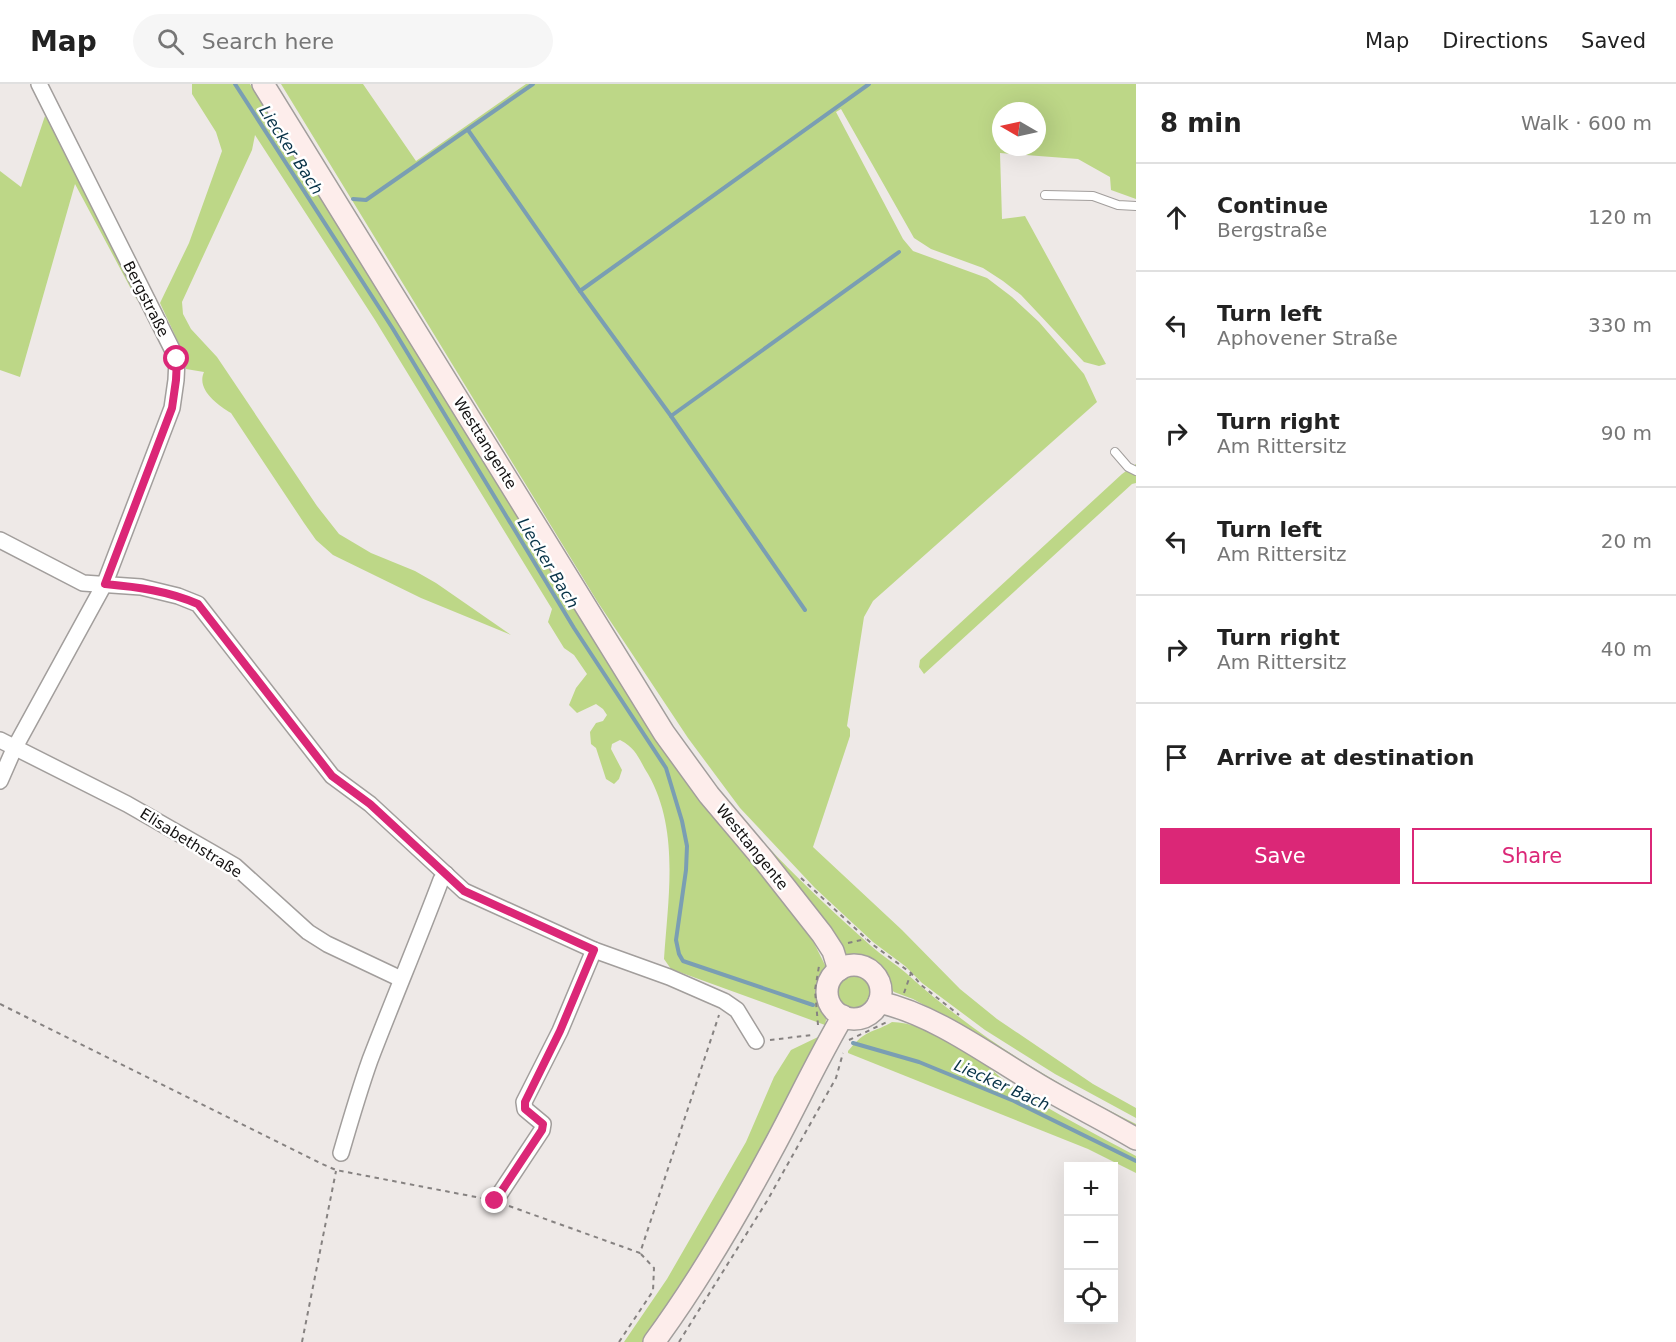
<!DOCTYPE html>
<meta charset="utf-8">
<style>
body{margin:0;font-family:"DejaVu Sans",sans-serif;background:#f6f6f6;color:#222}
.controls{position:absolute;right:18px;bottom:18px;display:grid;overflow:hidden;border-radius:0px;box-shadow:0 6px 24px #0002}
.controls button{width:54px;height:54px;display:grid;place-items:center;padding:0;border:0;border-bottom:2px solid #e0e0e0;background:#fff;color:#222;font:30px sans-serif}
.compass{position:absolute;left:992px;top:18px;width:54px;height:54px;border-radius:50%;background:#fff;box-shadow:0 6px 24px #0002;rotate:279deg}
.stop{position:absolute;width:18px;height:18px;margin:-14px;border:4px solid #db2777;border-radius:50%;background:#fff}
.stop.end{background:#db2777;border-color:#fff;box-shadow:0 2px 6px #0008}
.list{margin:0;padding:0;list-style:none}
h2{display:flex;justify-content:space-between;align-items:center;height:78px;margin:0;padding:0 24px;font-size:26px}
h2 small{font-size:20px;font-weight:400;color:#767676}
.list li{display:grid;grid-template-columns:39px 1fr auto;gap:18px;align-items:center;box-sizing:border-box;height:108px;padding:0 24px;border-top:2px solid #e0e0e0}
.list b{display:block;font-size:22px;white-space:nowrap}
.list p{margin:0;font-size:20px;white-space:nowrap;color:#767676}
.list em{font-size:20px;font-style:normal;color:#767676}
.actions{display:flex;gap:12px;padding:18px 24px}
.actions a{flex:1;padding:14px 0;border:2px solid #db2777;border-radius:0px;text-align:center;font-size:21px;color:#db2777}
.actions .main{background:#db2777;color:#fff}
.icon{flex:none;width:33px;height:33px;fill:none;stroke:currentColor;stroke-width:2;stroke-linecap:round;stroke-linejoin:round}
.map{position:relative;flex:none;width:1136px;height:1258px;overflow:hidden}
header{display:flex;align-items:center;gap:36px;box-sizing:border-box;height:84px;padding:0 30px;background:#fff;border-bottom:2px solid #e0e0e0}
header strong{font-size:28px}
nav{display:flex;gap:33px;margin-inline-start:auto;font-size:21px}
.search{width:420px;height:54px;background:#f6f6f6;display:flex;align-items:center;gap:15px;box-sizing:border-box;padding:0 21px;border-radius:33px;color:#767676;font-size:22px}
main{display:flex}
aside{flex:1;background:#fff}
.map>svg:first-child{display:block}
.green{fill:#bdd787;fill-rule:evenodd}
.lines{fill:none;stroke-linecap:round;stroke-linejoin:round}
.stream{stroke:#7a9eb3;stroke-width:4}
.lane-casing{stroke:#a29e9c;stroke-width:10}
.street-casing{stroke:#a29e9c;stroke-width:18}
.secondary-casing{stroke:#a29e9c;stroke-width:24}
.path{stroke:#868281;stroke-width:2;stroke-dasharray:4.5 4.5;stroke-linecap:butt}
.lane{stroke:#fff;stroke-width:8}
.street{stroke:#fff;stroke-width:15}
.secondary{stroke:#fdedeb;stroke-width:21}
.route{stroke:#db2777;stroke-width:8}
.labels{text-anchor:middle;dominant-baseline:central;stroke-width:5;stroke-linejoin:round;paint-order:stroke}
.street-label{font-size:15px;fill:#131111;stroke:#fff}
.water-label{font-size:16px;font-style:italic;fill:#083348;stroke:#fff}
</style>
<header>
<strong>Map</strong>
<div class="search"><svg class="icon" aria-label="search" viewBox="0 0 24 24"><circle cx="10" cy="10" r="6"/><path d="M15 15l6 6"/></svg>Search here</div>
<nav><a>Map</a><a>Directions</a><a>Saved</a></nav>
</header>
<main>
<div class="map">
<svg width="1136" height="1258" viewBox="0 0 1136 1258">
<rect width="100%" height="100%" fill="#eee9e7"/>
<g class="green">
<path d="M192,0H250L324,119L810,851L828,887L823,904L827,931L825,941L671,885L664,875C668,814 680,746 648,690C638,674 637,665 620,656L612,660L611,665L622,686L619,695L614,700L606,695L596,664L591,660L590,648L596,639L603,637L607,631L603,625L596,620L577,629L569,621L576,604L587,590L574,571L564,564L548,538L552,525L375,236L255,51L252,66L182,218L183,230L191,245L217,273L317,422L339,450L371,469L415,487L436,499L511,551L421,514L333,471L316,456L304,439L231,329C218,321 196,306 204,288L186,285V275L160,219L189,159L222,67L216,48L192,10Z"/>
<path d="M281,0H363L416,77L526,0H1136V115L1111,106L1110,93L1078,75L1000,69L1002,135L1025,132L1106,280L1099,282L1084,278L1021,211L1003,197L983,184L931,165L914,154L841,25L836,28L903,155L913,167L987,194L1012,213L1039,238L1084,290L1097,318L873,517L864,533L847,642L850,645V652L813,763L902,846L960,905L997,935L1093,1000L1136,1024V1034L1055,990L985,946L922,899L905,882L873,858L815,804L740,724L688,654L597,517ZM1001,27H1037V63H1001Z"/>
<path d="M45,32L85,96L111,153L138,218L75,100L20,293L0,286V87L21,103Z"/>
<path d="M1136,380V399L1132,400L924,590L919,583L920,576L1122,390Z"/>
<path d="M619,559C655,615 690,672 733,723C774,773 822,818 870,861C881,871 894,879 906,889C974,951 1053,999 1136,1040V1044L1049,997L955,938L913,915L894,908L886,900L884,890L873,879L861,874L847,872L807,813L698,684Z"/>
<circle cx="855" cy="908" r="18"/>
<path d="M892,938C928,940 960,960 987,982C996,989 1005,998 1016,1005C1055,1029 1095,1050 1136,1072V1089L1088,1065L848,969V967C854,960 860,953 868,949C877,945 884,943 892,938Z"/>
<path d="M818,953C766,1057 715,1165 643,1258H624L667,1195L746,1058L774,993L791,966Z"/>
</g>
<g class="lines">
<g class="stream">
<path d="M235,0L393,245L574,544L666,684L682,737L687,762L686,786L676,856L679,870L683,877L813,921"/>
<path d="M468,46L580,207L869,0"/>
<path d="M353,115L366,116L533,0"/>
<path d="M580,207L671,332L899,168"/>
<path d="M671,332L805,526"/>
<path d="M853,959L919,978L1014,1017L1136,1077"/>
</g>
<g class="lane-casing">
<g id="lane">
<path d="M1045,111L1093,112L1118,121L1136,122"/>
<path d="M1115,368L1128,383L1136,387"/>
</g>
</g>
<g class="street-casing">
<g id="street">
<path d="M0,456L83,499L141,503L178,512L198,520L332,692L370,720L464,807L594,866L669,893L724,917L737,926L756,957"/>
<path d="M0,656L127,720L211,768L235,782L308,848L327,860L401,895"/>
<path d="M0,697L14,665L105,499L172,324L176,296L177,275L39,0"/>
<path d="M341,1069C350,1038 359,1007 370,976C393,916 418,857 441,796L446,790"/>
<path d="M495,1117L542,1046L543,1040L525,1025L524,1018L560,947L594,866"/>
</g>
</g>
<g class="secondary-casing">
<g id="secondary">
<path d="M263,0L664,649L709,711L763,775L822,850L833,867L839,886"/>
<circle cx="854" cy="908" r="27"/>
<path d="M879,918C936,931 988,971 1039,1001C1071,1020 1104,1036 1136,1055"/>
<path d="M654,1258C699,1197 736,1133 772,1066C796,1022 817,976 843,932"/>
</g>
</g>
<g class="path">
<path d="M801,794L872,860L911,889L921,901L959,931"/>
<path d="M848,859L866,855"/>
<path d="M904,909L911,889"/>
<path d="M0,920L322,1080L336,1086L481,1114"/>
<path d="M818,941L815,906L819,882"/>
<path d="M770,956L812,951"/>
<path d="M849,956L887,938"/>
<path d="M509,1122L640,1169L719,931"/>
<path d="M302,1258L336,1087"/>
<path d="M619,1258L653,1207L654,1184L640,1169"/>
<path d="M679,1258L767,1117L836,994L843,969"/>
</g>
<use href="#lane" class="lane"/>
<use href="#street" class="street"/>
<use href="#secondary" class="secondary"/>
</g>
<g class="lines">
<path class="route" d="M177,275L176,296L172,324L105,500C138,503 168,507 198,520L332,692L370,720L464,807L594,866L560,947L525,1018V1025L543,1040L542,1046L495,1117"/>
</g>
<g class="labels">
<g class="street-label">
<text transform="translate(146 215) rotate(63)">Bergstraße</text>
<text transform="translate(485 359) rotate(58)">Westtangente</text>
<text transform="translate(191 759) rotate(32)">Elisabethstraße</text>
<text transform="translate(752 763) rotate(51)">Westtangente</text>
</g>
<g class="water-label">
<text transform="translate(291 66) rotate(57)">Liecker Bach</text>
<text transform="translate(548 479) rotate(59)">Liecker Bach</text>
<text transform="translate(1002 1001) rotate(24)">Liecker Bach</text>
</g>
</g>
</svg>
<div class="controls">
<button>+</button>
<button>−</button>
<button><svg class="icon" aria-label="locate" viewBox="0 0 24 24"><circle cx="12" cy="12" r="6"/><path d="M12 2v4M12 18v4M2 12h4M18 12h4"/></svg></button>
</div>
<svg class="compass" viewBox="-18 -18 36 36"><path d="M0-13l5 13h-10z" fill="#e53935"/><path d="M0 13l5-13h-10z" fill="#767676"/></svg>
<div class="stop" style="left:177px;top:275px"></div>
<div class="stop end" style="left:495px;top:1117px"></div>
</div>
<aside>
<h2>8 min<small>Walk · 600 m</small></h2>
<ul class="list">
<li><svg class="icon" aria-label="ahead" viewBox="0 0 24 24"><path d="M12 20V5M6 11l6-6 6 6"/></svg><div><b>Continue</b><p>Bergstraße</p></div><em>120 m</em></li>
<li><svg class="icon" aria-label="left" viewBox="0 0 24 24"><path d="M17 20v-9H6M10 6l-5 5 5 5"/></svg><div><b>Turn left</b><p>Aphovener Straße</p></div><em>330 m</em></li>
<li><svg class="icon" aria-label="right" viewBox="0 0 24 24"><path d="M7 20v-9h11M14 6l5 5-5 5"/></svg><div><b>Turn right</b><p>Am Rittersitz</p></div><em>90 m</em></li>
<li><svg class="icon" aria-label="left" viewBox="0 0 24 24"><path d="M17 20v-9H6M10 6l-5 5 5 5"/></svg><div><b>Turn left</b><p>Am Rittersitz</p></div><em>20 m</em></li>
<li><svg class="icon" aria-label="right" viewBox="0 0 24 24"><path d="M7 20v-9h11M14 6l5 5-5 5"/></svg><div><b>Turn right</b><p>Am Rittersitz</p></div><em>40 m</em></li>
<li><svg class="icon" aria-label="arrive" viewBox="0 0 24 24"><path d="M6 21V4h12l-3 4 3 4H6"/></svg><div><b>Arrive at destination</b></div></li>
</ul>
<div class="actions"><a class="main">Save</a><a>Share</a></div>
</aside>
</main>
